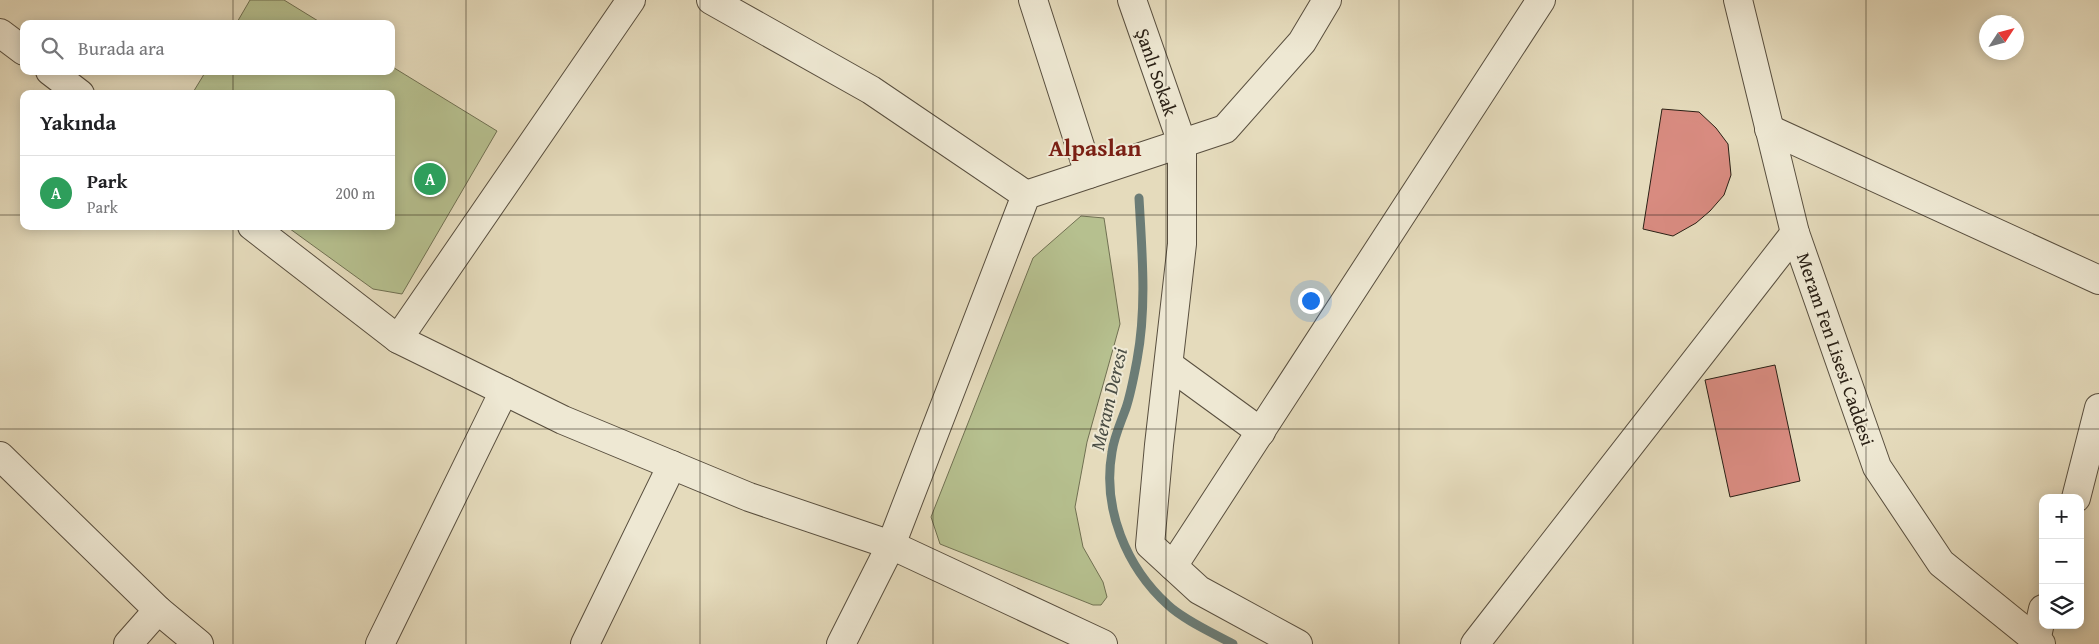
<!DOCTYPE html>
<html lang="tr">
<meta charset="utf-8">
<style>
body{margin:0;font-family:"Gentium Book Plus",serif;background:#f6f6f6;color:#202124}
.controls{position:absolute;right:15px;bottom:15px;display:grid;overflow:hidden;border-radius:10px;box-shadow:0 2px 12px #0003}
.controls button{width:45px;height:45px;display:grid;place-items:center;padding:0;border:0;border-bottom:1px solid #e0e0e0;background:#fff;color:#202124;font:25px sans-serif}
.compass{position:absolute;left:1979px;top:15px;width:45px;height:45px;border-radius:50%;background:#fff;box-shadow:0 2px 12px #0003;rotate:54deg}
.you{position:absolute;left:1310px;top:300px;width:18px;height:18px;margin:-12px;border:4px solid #fff;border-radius:50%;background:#1a73e8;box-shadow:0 0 0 8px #1a73e833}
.badge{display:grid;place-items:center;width:32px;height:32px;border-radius:50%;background:#2563eb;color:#fff;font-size:16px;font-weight:700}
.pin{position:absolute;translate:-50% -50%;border:2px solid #fff;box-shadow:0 1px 5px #0006}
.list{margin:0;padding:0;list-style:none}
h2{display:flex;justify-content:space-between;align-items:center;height:65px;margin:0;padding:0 20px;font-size:21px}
h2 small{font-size:16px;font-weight:400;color:#757577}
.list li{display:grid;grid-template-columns:32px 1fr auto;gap:15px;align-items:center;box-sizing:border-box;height:75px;padding:0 20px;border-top:1px solid #e0e0e0}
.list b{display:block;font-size:19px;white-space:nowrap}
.list p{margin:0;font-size:16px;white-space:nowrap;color:#757577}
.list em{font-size:16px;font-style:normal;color:#757577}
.icon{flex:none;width:28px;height:28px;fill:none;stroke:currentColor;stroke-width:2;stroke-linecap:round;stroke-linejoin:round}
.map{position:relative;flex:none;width:2099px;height:644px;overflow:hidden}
.search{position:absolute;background:#fff;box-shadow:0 2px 12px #0003;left:20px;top:20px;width:375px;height:55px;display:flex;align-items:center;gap:12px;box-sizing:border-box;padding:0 18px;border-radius:10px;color:#757577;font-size:19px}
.panel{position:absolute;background:#fff;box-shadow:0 2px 12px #0003;left:20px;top:90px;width:375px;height:140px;border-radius:10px}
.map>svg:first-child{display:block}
.green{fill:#b6c08f;stroke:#707052}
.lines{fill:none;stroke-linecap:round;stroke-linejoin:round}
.stream{stroke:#6b7c76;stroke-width:9}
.building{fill:#d88b80;stroke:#2a2015}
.minor-casing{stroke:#594f3f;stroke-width:30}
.tertiary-casing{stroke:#594f3f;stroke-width:30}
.minor{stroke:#eee8d3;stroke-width:28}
.tertiary{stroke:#eee8d3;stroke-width:28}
.grid{fill:none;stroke:#2a2015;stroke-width:1;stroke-opacity:0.55}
.labels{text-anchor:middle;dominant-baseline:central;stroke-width:4;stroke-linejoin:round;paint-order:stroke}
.street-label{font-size:19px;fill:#2a2015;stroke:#eee8d3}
.water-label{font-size:20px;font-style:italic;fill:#4b4e45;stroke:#eee8d3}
.district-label{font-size:24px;font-weight:bold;fill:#7a1f14;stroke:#eee8d3}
</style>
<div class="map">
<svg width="2099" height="644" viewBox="0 0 2099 644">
<rect width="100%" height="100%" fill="#e5dbbc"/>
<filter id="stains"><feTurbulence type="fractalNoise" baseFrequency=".004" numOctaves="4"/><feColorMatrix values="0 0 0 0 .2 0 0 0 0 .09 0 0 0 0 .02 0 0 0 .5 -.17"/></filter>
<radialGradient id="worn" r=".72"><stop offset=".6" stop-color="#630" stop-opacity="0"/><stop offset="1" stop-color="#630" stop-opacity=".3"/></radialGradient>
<g class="green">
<path d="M250,0H284L323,24H236Z"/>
<path d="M391,66L497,131L402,294L373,289L286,226H391V94H192L206,71H391Z"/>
<path d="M1081,216L1104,218L1120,324L1087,442L1075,507L1083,547L1103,582L1107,597L1101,605H1093L940,544L931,517L1033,258Z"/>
</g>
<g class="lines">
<path class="stream" d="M1139,198C1142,252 1147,307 1137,360C1134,376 1131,393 1126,408C1121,422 1114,437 1112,452C1102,508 1126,567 1168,605C1184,620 1213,633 1233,644"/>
</g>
<g class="building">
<path d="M1662,109L1699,112L1716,128L1728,144L1731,175L1724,195L1710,211L1696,223L1673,236L1643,229Z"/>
<path d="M1775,365L1800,481L1730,497L1705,380Z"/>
</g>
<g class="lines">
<g class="minor-casing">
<g id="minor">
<path d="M711,0L871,90L1026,195"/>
<path d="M1033,0L1089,174"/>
<path d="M1132,0L1182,143V244L1159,445L1150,545L1199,590L1298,644"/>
<path d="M0,33L24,51"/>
<path d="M50,71L80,94"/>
<path d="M1769,129L2099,280"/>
<path d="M252,226L398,339L563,420L749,497L891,545L1103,644"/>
<path d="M398,339L631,0"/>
<path d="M1169,365L1261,432"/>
<path d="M0,456L158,610L128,644"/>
<path d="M2076,498L2099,408"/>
<path d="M1173,566L1541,0"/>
<path d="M158,610L199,644"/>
<path d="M2036,641L2043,609"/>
<path d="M380,644L504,391"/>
<path d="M585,644L672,465"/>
<path d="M841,644L891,545L1026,195L1225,129L1302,42L1327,0"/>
<path d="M1475,644L1795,233"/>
</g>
</g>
<g class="tertiary-casing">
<path id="tertiary" d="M1738,0L1795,233L1877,467L1941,563L2041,644"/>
</g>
<use href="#minor" class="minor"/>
<use href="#tertiary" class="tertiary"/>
</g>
<path class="grid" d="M233,0V24M466,0V644M700,0V644M933,0V644M1166,0V644M1399,0V644M1633,0V644M1866,0V644M233,71V94M0,215H24M391,215H2099M233,226V644M0,429H2099"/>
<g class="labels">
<g class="street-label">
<text transform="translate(1157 72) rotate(71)">Şanlı Sokak</text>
<text transform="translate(1836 349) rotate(71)">Meram Fen Lisesi Caddesi</text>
</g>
<g class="water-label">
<text transform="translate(1108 399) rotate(-77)">Meram Deresi</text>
</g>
<g class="district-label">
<text x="1095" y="147">Alpaslan</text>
</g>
</g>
<rect width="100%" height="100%" filter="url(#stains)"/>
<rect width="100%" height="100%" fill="url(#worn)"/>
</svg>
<div class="controls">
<button>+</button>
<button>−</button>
<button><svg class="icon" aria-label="layers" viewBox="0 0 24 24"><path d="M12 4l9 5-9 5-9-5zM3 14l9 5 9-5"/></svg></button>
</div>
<svg class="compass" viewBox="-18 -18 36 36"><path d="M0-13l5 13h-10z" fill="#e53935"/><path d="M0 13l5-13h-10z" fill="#757577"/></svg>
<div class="you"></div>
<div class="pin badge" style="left:430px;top:179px;background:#2e9e5b">A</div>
<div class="search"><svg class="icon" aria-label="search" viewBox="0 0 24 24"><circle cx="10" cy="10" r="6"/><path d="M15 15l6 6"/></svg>Burada ara</div>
<section class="panel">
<h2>Yakında<small></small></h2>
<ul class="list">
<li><span class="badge" style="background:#2e9e5b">A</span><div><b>Park</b><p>Park</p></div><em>200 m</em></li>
</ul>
</section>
</div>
